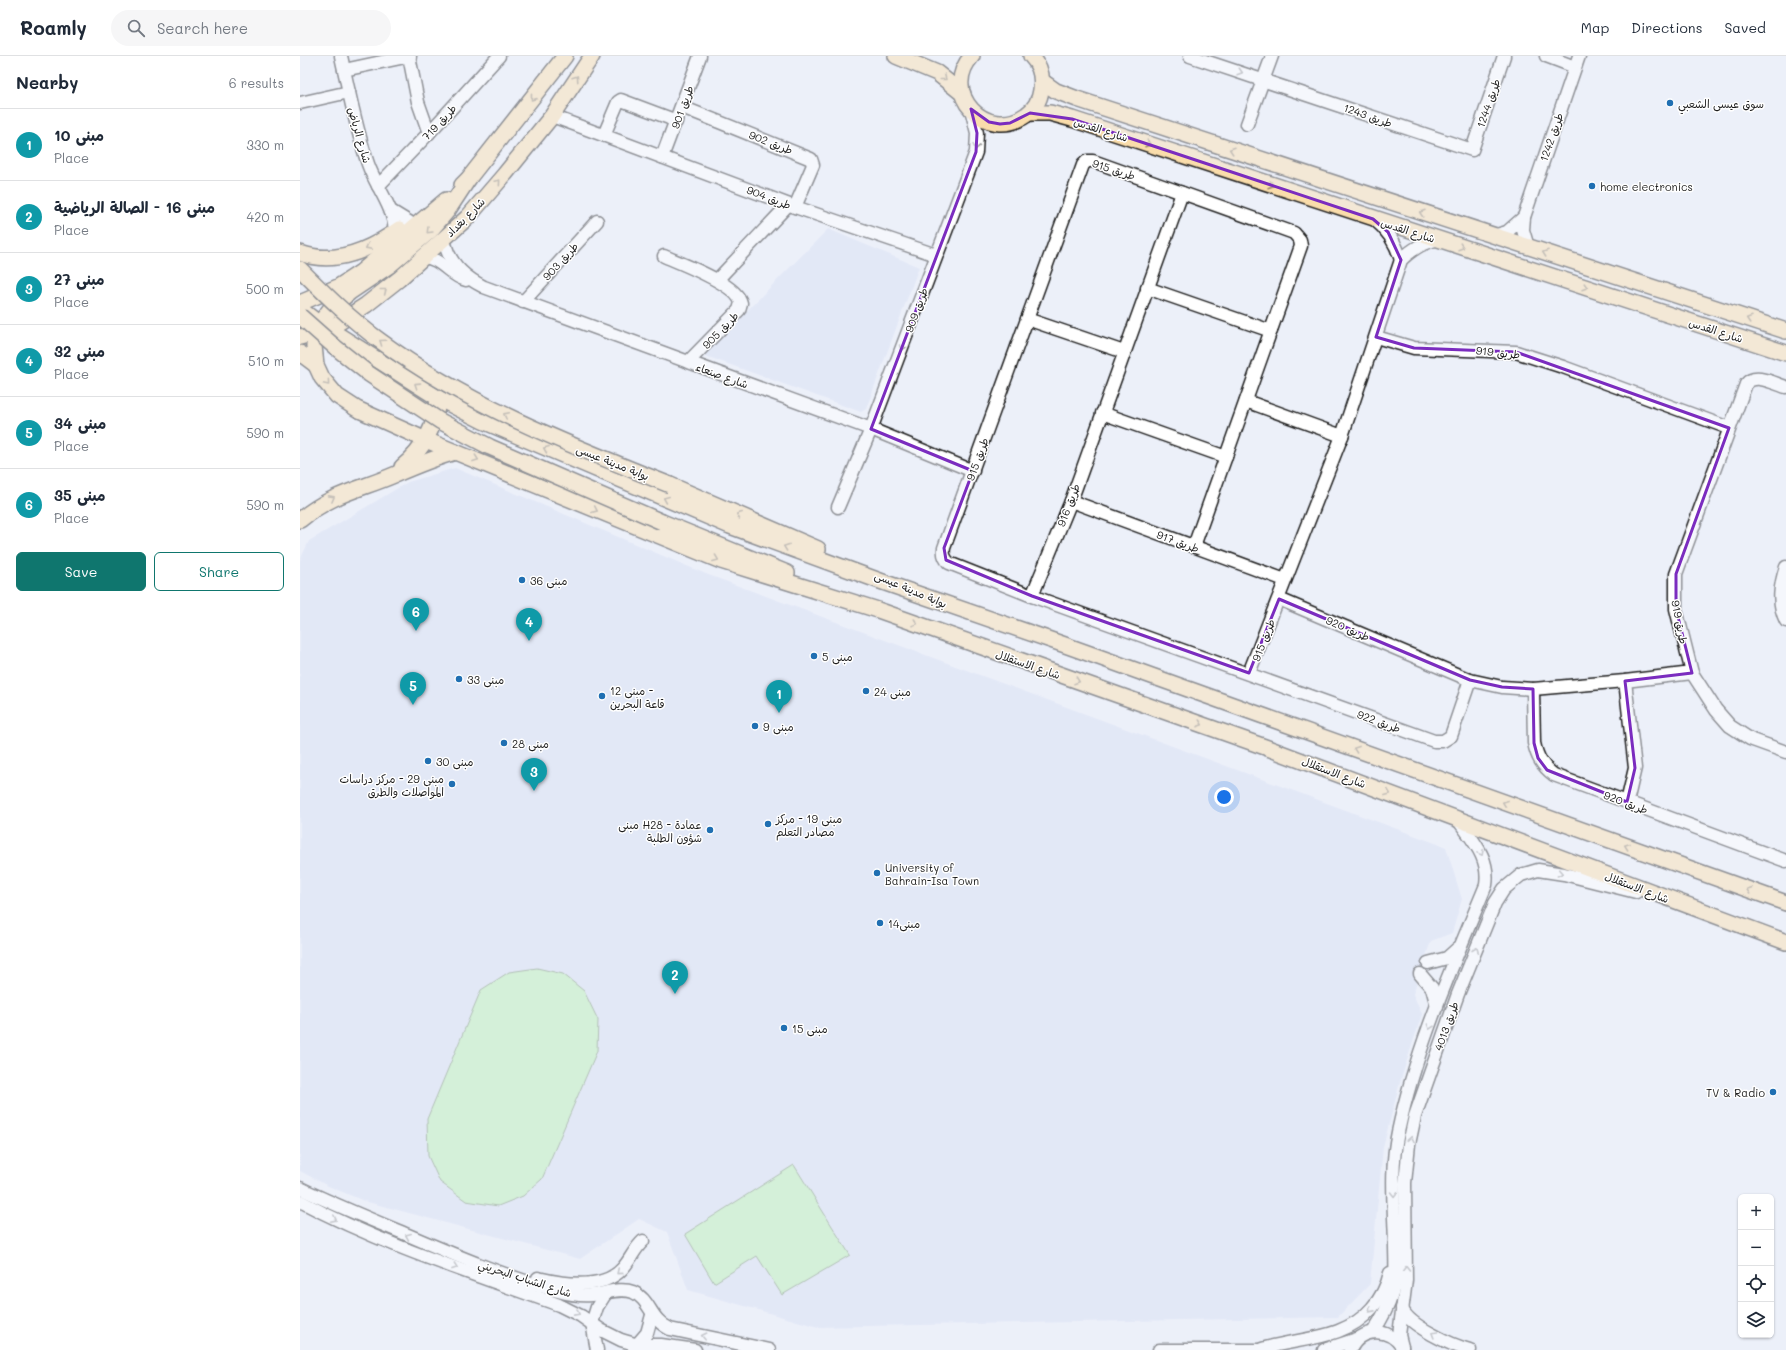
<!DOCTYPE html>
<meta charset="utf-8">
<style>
body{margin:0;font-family:Mali,"Playpen Sans Arabic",sans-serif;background:#f6f6f7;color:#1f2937}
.controls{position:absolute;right:12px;bottom:12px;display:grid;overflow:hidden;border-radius:6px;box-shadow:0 1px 3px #0004}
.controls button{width:36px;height:36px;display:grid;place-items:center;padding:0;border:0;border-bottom:1px solid #e0e1e3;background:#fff;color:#1f2937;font:20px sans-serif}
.you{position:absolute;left:924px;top:741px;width:14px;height:14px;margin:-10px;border:3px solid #fff;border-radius:50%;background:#1a73e8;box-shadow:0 0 0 6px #1a73e833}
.badge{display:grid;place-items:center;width:26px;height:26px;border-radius:50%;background:#0f766e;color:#fff;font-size:13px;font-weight:700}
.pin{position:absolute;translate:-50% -33px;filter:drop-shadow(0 1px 2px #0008)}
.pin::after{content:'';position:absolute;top:21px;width:14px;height:12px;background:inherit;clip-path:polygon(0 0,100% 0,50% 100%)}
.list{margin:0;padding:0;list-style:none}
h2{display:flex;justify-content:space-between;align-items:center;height:52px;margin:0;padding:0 16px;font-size:17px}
h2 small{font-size:13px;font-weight:400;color:#747a83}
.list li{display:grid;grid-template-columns:26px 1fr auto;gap:12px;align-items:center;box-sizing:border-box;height:72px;padding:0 16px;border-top:1px solid #e0e1e3}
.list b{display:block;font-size:15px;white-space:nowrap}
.list p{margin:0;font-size:13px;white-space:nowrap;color:#747a83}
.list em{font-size:13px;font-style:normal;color:#747a83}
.actions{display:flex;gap:8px;padding:12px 16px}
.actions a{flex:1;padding:9px 0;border:1px solid #0f766e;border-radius:6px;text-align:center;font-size:14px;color:#0f766e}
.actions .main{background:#0f766e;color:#fff}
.icon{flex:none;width:22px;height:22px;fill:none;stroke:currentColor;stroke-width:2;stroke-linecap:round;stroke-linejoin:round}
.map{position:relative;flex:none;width:1486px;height:1294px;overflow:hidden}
header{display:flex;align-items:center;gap:24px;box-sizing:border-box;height:56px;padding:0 20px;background:#fff;border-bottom:1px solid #e0e1e3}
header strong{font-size:19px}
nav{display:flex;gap:22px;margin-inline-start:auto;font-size:14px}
.search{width:280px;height:36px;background:#f6f6f7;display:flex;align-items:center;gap:10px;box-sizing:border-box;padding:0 14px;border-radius:22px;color:#747a83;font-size:15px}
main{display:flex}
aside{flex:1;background:#fff}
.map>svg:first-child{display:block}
.built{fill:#d6def2}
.green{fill:#b7efb1;stroke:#6a8666}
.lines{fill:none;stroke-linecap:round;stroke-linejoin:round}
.minor-casing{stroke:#1c1c1c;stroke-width:15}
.major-casing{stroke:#1c1c1c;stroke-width:18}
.minor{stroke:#fff;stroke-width:12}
.major{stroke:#faddab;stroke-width:15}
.major-bridge-casing{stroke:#1c1c1c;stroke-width:18;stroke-linecap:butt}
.major-bridge{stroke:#faddab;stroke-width:15}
.oneway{stroke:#999}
.oneway2{stroke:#96866b}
.marked{fill:none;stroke:#7b2cbf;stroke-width:3;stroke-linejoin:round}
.poi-dot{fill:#1f6fb2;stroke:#fff;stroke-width:1.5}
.labels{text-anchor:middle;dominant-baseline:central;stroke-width:3;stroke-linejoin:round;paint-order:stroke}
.street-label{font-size:11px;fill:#1c1c1c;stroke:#fff}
.poi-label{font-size:11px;fill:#1c1c1c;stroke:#fff;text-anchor:start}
</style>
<header>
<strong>Roamly</strong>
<div class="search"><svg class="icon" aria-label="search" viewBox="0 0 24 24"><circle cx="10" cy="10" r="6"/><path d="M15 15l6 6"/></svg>Search here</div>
<nav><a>Map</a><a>Directions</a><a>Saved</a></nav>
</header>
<main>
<aside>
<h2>Nearby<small>6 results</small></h2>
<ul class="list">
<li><span class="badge" style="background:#0f9aa8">1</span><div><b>مبنى 10</b><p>Place</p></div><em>330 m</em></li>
<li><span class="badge" style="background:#0f9aa8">2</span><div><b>مبنى 16 - الصالة الرياضية</b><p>Place</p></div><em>420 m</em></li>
<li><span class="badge" style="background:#0f9aa8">3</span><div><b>مبنى 27</b><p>Place</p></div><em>500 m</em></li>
<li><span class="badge" style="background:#0f9aa8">4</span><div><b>مبنى 32</b><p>Place</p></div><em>510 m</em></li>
<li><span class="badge" style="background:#0f9aa8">5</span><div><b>مبنى 34</b><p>Place</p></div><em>590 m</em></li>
<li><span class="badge" style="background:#0f9aa8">6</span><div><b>مبنى 35</b><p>Place</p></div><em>590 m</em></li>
</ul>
<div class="actions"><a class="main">Save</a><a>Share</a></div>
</aside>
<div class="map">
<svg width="1486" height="1294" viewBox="0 0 1486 1294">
<rect width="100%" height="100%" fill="#ecf0f9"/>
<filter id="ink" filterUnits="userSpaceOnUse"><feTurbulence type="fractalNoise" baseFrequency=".025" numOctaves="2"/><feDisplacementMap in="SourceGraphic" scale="8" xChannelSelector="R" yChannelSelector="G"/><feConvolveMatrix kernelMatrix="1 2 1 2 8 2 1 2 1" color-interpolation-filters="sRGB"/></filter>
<g filter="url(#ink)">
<g class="built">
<path d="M528,173L619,211L566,353L561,356L403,299Z"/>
<path d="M155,412L406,518L1146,791L1162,843L1152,877L1131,885L1113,938L1122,958L1100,1026L1083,1091L1070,1228L1038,1261L518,1271L388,1234L367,1176L339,1163L280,1203L64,1145L28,1130L0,1115V504L9,485L108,426Z"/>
</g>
<g class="green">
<path d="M237,912L263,918L284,935L298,964L297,995L242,1123L223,1140L198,1150L166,1145L140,1126L128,1100L127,1063L181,934L209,916Z"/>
<path d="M494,1109L550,1199L482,1239L457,1200L414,1227L385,1178Z"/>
</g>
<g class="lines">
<g class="minor-casing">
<g id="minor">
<path d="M41,0C49,36 56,73 68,108C76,131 94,151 95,176"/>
<path d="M109,0L118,46L129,77"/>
<path d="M890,0L1172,94L1204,0"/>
<path d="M1246,0L1275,11"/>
<path d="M44,14L110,0"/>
<path d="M0,47L49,36"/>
<path d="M382,51L511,103L513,109L495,151"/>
<path d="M252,60L495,151L636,199"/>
<path d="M947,68L972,0"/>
<path d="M304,79L318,46L321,44L369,62L376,66"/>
<path d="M362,101L400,0"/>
<path d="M78,130L129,77L199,0"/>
<path d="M91,155L109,166"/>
<path d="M1074,163C1088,174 1096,187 1101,204"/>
<path d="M1193,180L1207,176L1224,161"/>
<path d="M144,182C147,205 164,221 184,231L571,373L673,415"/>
<path d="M1228,191L1223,174L1224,161L1279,0"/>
<path d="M364,200C382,208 437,228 441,247L439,254L388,306"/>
<path d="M123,201C142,202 149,220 166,224"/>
<path d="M417,224L488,149"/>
<path d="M847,232L971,275"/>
<path d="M223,246L297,165"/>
<path d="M727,263L824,296"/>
<path d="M1076,281L1114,292L1216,296L1263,311L1429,372"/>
<path d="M1486,331C1475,328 1455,316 1446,328L1376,518V553L1392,617L1416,654L1430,670L1450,683L1486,696"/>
<path d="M946,345L1042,380"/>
<path d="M802,357L926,401"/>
<path d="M771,445L985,524"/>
<path d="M538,451L571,373L676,96L677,77L671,53"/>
<path d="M894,490L1001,190L1000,184L994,177L793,105H787L783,109L644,492C643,498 644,502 649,507L732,540L1134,685H1143L1151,680L1170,624"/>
<path d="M1486,511C1480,529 1477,547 1486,565"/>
<path d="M732,540L771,445L882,137"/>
<path d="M979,543L1170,624L1202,631L1233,633L1325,625L1392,617"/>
<path d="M949,617L1042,380L1101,204C1112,193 1124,186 1139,183"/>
<path d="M1325,625L1335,712L1327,746"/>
<path d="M1233,633L1234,687C1237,701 1242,710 1254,719L1486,805"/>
<path d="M1128,907L1147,902L1158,892"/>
<path d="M1120,918L1132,932L1137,950"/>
<path d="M0,1132C35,1149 72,1164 108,1179C157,1200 207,1221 258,1235C269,1238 280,1240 291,1239C304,1238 320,1231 333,1236C351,1244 349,1263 370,1273L469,1294"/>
<path d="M0,1145C82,1189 171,1217 259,1249L281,1260L301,1274L321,1284L338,1289H361L395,1294"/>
<path d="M238,1222C263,1228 303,1234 322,1213C330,1205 334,1193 343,1185"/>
<path d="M1102,1252C1107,1269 1153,1290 1170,1294"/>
<path d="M1073,1276C1081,1264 1088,1252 1092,1238C1097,1221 1095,1205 1095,1187C1094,1151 1090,1112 1098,1076C1116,991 1153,909 1186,829C1190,802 1173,785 1159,765"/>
<path d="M1102,1291L1099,1279L1106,1224L1105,1127L1109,1088L1115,1060L1158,938L1195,847L1204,833L1221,819L1238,814L1264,818L1336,836"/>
<path d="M334,1292L347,1277L352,1259"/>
<path d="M962,1293C1000,1281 1044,1285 1072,1252C1081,1242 1087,1230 1090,1217"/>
<path d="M297,1294L292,1267L297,1251L306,1237"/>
<path d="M859,1294H970"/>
<path d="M1024,1294L1057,1283"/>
<path d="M1050,1294C1061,1271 1089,1271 1102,1291"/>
</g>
</g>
<g class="major-casing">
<g id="major">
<path d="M596,0L637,17L663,38"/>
<path d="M672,0C639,36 686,87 726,59C734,54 740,44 741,34C743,21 740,9 731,0"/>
<path d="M742,25L756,35L777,43L1486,275"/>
<path d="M730,57H750L772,63L1486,297"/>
<path d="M169,122L148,154L130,175L90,209L50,236L31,252L20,267L15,277L14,290L16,309L22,322L37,340L57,353L126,384L421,505L578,554L965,691L1486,886"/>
<path d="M162,129L169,122L265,0"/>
<path d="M0,197C35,210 70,194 99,173"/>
<path d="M0,247L38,231L61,216L146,144"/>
<path d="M0,253L13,263L138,342L183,365L430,470L580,525L765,589L1486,847"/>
<path d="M0,281L29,273L66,249L99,223L168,161L205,118L252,60L292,0"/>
<path d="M0,297L16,309"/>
<path d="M102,411C124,393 136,370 138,342"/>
<path d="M370,429L518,493"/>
<path d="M0,464C31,438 59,434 94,419C115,410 134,402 155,396"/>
<path d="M362,466L487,517"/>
</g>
</g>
<use href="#minor" class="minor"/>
<use href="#major" class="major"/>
<g class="major-bridge-casing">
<g id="major-bridge">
<path d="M0,213C25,238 50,263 79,284C167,349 269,389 370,429"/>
<path d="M0,260L35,291L69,318L140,365L190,391L362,466"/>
</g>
</g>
<use href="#major-bridge" class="major-bridge"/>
</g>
<defs><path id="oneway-chevron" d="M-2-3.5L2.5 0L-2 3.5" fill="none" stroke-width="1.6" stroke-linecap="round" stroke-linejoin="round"/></defs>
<g class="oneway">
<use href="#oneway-chevron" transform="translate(940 16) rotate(18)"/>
<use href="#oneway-chevron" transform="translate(676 91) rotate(102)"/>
<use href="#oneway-chevron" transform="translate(602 292) rotate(110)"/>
<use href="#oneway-chevron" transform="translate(1181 797) rotate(62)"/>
<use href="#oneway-chevron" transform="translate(1260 817) rotate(12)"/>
<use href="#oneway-chevron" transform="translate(1176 894) rotate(-68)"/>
<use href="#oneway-chevron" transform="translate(1130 971) rotate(109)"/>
<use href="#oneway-chevron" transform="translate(1111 1083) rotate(-80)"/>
<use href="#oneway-chevron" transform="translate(1094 1138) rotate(89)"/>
<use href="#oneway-chevron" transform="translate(34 1163) rotate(27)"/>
<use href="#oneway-chevron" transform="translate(108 1180) rotate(-157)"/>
<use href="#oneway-chevron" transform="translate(155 1211) rotate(20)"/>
<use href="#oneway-chevron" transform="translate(1106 1213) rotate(-90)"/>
<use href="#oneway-chevron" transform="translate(319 1216) rotate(140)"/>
<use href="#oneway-chevron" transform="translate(1071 1254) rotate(132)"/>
<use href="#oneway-chevron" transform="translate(277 1257) rotate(29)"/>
<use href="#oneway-chevron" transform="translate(1134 1278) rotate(-149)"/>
<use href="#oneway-chevron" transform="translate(404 1280) rotate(-167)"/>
</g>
<g class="oneway2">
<use href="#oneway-chevron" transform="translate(276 22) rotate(-56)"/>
<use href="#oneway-chevron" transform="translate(644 22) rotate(38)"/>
<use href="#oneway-chevron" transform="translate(233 42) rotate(128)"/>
<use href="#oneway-chevron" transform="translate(848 88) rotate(18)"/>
<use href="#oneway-chevron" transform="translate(932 94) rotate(-162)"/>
<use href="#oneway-chevron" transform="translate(198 126) rotate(-49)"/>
<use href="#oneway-chevron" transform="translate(971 129) rotate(18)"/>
<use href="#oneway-chevron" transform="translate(1122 157) rotate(-162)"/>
<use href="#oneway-chevron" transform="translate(129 175) rotate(135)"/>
<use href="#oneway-chevron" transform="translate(68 191) rotate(154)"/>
<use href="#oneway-chevron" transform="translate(1161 191) rotate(18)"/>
<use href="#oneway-chevron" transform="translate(1245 197) rotate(-161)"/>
<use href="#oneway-chevron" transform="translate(1285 231) rotate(18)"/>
<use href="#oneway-chevron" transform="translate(84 235) rotate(-38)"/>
<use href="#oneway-chevron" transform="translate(1449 263) rotate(-162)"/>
<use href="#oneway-chevron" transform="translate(82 286) rotate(-145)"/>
<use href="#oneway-chevron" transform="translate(27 327) rotate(50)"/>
<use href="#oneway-chevron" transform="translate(117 329) rotate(-147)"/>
<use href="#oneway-chevron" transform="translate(206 359) rotate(-154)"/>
<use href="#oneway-chevron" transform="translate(246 393) rotate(-158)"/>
<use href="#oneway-chevron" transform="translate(176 403) rotate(20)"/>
<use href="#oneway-chevron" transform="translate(32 442) rotate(-29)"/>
<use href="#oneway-chevron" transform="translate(366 443) rotate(-157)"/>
<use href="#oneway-chevron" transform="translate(295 454) rotate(24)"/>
<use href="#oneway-chevron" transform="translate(439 459) rotate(-157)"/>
<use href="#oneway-chevron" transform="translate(486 491) rotate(-160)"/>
<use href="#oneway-chevron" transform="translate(416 503) rotate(21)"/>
<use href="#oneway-chevron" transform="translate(615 567) rotate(19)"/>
<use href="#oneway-chevron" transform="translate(777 625) rotate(19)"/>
<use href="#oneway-chevron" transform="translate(900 668) rotate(19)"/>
<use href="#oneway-chevron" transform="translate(1056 693) rotate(-160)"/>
<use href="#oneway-chevron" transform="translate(1088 737) rotate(21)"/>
<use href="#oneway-chevron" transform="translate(1205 747) rotate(-160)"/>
<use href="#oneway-chevron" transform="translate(1327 790) rotate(-160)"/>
<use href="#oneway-chevron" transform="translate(1449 834) rotate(-160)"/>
</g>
</g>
<path d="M0 0H1486V1294H0ZM671,53L689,66L700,68L710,67L730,57L772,63L1073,163L1088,176L1101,204L1076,281L1114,292L1216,296L1429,372L1376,518V553L1392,617L1325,625L1335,712L1327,746L1247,714L1238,702L1234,687L1233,633L1202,631L1170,624L979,543L949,617L732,540L646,504L644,492L673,415L571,373L676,96L677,77Z" fill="#ecf0f9" fill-opacity=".55" fill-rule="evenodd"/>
<path class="marked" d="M671,53L689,66L700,68L710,67L730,57L772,63L1073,163L1088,176L1101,204L1076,281L1114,292L1216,296L1429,372L1376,518V553L1392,617L1325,625L1335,712L1327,746L1247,714L1238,702L1234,687L1233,633L1202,631L1170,624L979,543L949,617L732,540L646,504L644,492L673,415L571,373L676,96L677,77Z"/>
<g class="poi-dot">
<circle cx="1370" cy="47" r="4"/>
<circle cx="1292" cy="130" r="4"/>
<circle cx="222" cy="524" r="4"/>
<circle cx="514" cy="600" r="4"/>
<circle cx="159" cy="623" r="4"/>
<circle cx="566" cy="635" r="4"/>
<circle cx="302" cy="640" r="4"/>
<circle cx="455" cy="670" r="4"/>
<circle cx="204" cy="687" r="4"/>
<circle cx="128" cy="705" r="4"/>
<circle cx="152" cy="728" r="4"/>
<circle cx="468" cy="768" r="4"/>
<circle cx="410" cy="774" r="4"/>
<circle cx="577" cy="817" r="4"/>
<circle cx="580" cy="867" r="4"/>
<circle cx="484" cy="972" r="4"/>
<circle cx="1473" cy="1036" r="4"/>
</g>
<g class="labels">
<g class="street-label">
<text transform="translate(1188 47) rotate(-71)">طريق 1244</text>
<text transform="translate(382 51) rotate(-70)">طريق 901</text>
<text transform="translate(1068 59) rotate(19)">طريق 1243</text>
<text transform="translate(139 66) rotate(-47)">طريق 719</text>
<text transform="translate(801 73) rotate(18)">شارع القدس</text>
<text transform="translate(60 79) rotate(74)">شارع الرياض</text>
<text transform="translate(1251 81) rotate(-71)">طريق 1242</text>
<text transform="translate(471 86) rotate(21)">طريق 902</text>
<text transform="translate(814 113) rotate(18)">طريق 915</text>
<text transform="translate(469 141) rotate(21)">طريق 904</text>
<text transform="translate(165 161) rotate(-45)">شارع بغداد</text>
<text transform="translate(1108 174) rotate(18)">شارع القدس</text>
<text transform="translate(260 205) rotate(-48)">طريق 903</text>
<text transform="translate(616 254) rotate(-70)">طريق 909</text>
<text transform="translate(420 274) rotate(-46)">طريق 905</text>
<text transform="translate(1416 274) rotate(18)">شارع القدس</text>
<text transform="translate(1198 296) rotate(6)">طريق 919</text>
<text transform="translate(422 319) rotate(20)">شارع صنعاء</text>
<text transform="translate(677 403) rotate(-70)">طريق 915</text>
<text transform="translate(313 406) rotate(22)">بوابة مدينة عيسى</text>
<text transform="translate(768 449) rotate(-69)">طريق 916</text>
<text transform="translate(878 485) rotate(20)">طريق 917</text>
<text transform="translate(611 533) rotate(23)">بوابة مدينة عيسى</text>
<text transform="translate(1380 566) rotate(79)">طريق 919</text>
<text transform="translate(1048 572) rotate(23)">طريق 920</text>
<text transform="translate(963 584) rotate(-69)">طريق 915</text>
<text transform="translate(728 608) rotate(19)">شارع الاستقلال</text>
<text transform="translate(1079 665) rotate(20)">طريق 922</text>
<text transform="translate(1034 716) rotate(21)">شارع الاستقلال</text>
<text transform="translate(1326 746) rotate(20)">طريق 920</text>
<text transform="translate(1337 831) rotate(21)">شارع الاستقلال</text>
<text transform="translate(1146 970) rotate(-70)">طريق 4013</text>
<text transform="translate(225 1222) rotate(18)">شارع الشباب البحريني</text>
</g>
<g class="poi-label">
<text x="1378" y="47">سوق عيسى الشعبي</text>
<text x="1300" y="130">home electronics</text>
<text x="230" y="524">مبنى 36</text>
<text x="522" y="600">مبنى 5</text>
<text x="167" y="623">مبنى 33</text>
<text x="310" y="634">مبنى 12 -<tspan x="310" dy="13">قاعة البحرين</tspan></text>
<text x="574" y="635">مبنى 24</text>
<text x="463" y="670">مبنى 9</text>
<text x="212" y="687">مبنى 28</text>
<text x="136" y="705">مبنى 30</text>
<text x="144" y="722" text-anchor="end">مبنى 29 - مركز دراسات<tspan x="144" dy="13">المواصلات والطرق</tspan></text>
<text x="476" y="762">مبنى 19 - مركز<tspan x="476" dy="13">مصادر التعلم</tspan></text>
<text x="402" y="768" text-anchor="end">مبنى H28 - عمادة<tspan x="402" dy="13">شؤون الطلبة</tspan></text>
<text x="585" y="811">University of<tspan x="585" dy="13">Bahrain-Isa Town</tspan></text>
<text x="588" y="867">مبنى14</text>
<text x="492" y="972">مبنى 15</text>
<text x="1465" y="1036" text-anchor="end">TV &amp; Radio</text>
</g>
</g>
</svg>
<div class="controls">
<button>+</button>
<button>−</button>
<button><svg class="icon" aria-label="locate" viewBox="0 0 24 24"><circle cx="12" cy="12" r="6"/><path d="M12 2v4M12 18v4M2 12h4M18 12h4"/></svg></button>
<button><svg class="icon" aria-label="layers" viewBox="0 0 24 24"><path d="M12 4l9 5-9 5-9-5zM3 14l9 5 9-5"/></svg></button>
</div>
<div class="you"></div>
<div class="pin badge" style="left:479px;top:657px;background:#0f9aa8">1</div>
<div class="pin badge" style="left:375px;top:938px;background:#0f9aa8">2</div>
<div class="pin badge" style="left:234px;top:735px;background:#0f9aa8">3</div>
<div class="pin badge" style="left:229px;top:585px;background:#0f9aa8">4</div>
<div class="pin badge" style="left:113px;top:649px;background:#0f9aa8">5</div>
<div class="pin badge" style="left:116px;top:575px;background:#0f9aa8">6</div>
</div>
</main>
